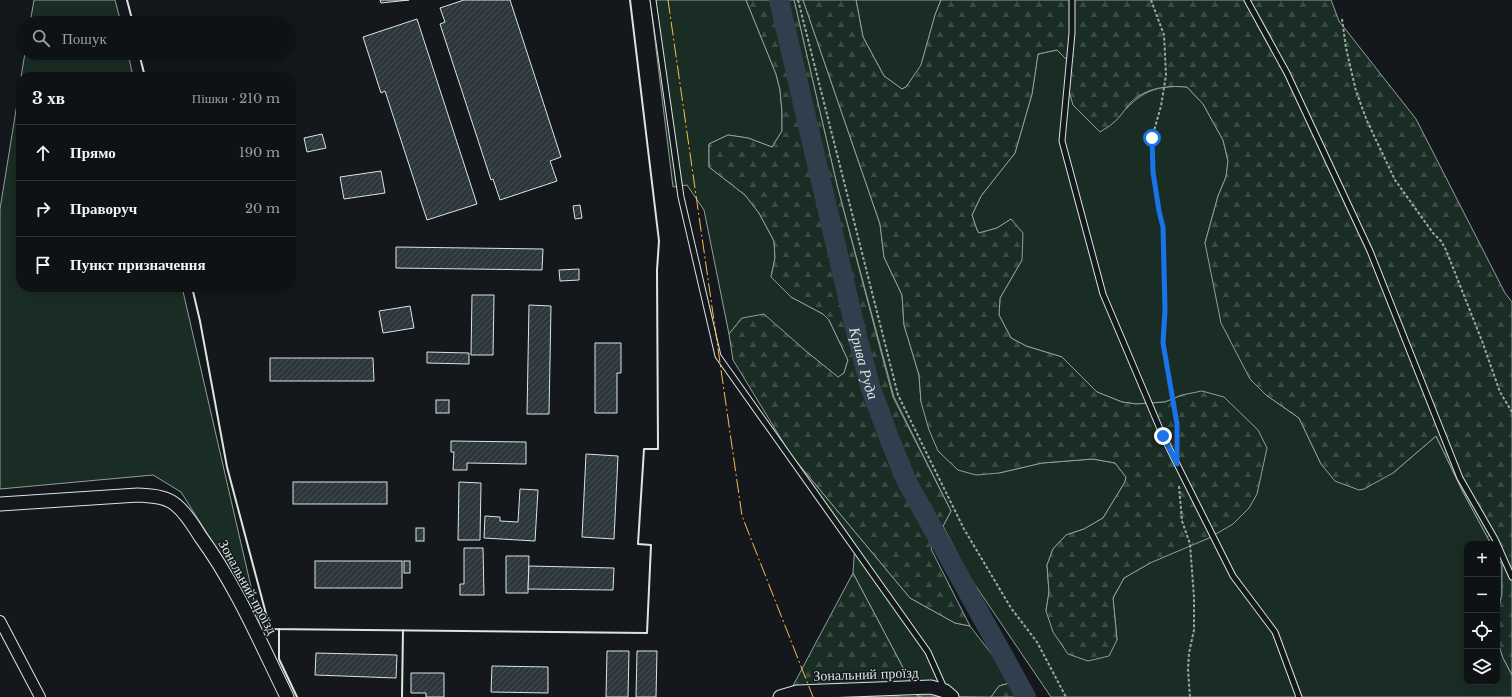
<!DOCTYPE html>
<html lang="uk">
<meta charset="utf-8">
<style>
body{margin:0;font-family:"Libre Baskerville",serif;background:#181b1e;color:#f1f3f6}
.controls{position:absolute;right:12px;bottom:12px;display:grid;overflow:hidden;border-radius:8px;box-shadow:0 2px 10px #0003}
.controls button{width:36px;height:36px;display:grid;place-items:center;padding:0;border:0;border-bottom:1px solid #2f3234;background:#0f1215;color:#f1f3f6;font:20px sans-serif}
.stop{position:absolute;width:12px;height:12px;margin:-9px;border:3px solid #1a73e8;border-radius:50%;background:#fff}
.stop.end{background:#1a73e8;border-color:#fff;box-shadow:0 1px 4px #0008}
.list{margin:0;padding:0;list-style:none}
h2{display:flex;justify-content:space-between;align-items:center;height:52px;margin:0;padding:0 16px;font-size:17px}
h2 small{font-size:13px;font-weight:400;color:#9b9ea0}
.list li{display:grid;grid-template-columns:26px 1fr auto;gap:12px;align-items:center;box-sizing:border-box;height:56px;padding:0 16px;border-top:1px solid #2f3234}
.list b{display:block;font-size:15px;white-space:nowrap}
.list em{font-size:13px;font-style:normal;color:#9b9ea0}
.icon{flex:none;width:22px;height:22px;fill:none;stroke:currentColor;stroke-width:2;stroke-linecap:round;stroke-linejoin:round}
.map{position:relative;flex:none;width:1512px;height:697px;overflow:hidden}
.search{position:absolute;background:#0f1215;box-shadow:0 2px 10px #0003;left:16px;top:16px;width:280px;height:44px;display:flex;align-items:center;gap:10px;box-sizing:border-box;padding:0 14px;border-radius:22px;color:#9b9ea0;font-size:15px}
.panel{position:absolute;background:#0f1215;box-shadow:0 2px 10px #0003;left:16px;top:72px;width:280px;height:220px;border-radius:16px}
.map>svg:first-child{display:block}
.grass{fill:#1a2d24;stroke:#939e99}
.forest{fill:url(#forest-firs);stroke:#939e99}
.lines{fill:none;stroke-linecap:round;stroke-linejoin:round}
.river{stroke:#2f3f4d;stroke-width:20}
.building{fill:url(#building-hatch);stroke:#d8e6dc}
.service-casing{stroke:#d8e6dc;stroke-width:7}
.minor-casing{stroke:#d8e6dc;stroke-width:12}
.tertiary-casing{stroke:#d8e6dc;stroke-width:15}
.path{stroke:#9da8a2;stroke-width:2;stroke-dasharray:3 2;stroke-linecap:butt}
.service{stroke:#14181c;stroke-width:5}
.minor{stroke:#14181c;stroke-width:10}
.tertiary{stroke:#14181c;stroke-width:13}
.wall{stroke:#d8e6dc;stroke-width:2}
.power{stroke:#ffb74d;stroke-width:1;stroke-dasharray:14 3 2 3;stroke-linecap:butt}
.route{stroke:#1a73e8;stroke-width:5}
.labels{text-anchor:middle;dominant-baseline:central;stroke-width:3;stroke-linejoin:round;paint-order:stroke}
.street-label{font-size:14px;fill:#d8e6dc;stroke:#14181c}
.water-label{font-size:15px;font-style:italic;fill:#d8e6dc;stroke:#14181c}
</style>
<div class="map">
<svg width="1512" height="697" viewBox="0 0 1512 697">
<defs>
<pattern id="forest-firs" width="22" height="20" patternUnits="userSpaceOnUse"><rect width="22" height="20" fill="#1a2d24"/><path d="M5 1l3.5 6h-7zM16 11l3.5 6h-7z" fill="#3b4b43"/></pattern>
<pattern id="building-hatch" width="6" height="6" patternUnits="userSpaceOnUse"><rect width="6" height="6" fill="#2c363c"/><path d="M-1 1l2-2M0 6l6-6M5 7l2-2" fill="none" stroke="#4a5358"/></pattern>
</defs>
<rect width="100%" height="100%" fill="#14181c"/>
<g class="grass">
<path d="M34,0H115L121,23H30Z"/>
<path d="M650,0H746L776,74L780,90L782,112V131L772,147L748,138L728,135L709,144V167L745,195L759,213L774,241L775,258L771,277L791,297L823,314L829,320L848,360L844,373L839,378L807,352L742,318L729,334L704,210L687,185L673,187Z"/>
<path d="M794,0H803L880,224L884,257L902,295L904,325L919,375L921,402L999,473L1042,463L1093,459L1115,463L1126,477L1125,482L1103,518L1084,529L1066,535L1053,549L1047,565L1049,592L1046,611L1117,640L1113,598L1124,578L1150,563L1182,395L1165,402L1136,404L1122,402L1097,392L1062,357L1026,346L1011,338L999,315L1000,298L1022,260L1011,219L997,228L979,233L977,230L972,215L981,196L1015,153L1032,94L1038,54L1057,50L1069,62L1113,123C1137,96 1149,84 1187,87L1203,104L1223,140L1228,161L1226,177L1218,196L1205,243L1266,395L1299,418L1321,464L1393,473L1436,436L1462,490L1491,544H1467V682H1497V639L1503,658L1512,675V697H1051L969,576L943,526L951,511L894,397L837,185Z"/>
<path d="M856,0H941L935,15L921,66L906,87L902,89L884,76L863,37Z"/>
<path d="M25,53H128L133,77H21Z"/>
<path d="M21,79V287H182L260,626L222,557L181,492L153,475L0,489V209Z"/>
<path d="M791,455L910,598L955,623L970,626L1013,682L999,686L991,697L918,696L853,573L855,544Z"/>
<path d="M1497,556L1502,565V595L1497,613Z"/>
</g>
<g class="forest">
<path d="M746,0H794L837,185L893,397L951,511L931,549L970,626L955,623L910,598L791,455L733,360L729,334L742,318L764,314L807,352L838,377L844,373L848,360L829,320L823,314L791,297L771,277L775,258L774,241L759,213L745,195L709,167V144L728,135L748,138L772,147L782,131V112L780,90L776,74Z"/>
<path d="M803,0H856L863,37L884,76L902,89L906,87L921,65L935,15L941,0H1331L1339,21L1416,119L1505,293L1512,302V675L1503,658L1497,639V613L1502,595V565L1497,556V544H1491L1462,490L1436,436L1393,473L1364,489L1359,490L1335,481L1321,464L1299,418L1266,395L1250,379L1221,323L1205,243L1218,196L1226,177L1228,161L1223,140L1203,104L1187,87C1167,85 1146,88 1131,102C1125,109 1120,118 1113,123C1109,127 1104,129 1100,132L1073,105L1067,84L1069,62L1057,50L1038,54L1032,94L1015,153L981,196L972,215L977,230L979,233L997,228L1011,219L1023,233L1022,260L1000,298L999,315L1011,338L1026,346L1062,357L1097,392L1122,402L1136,404L1165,402L1182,395L1202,391L1224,397L1258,430L1267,448L1257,494L1249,508L1233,524L1209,538L1150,563L1124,578L1113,598L1117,640L1109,656L1088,661L1068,654L1053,632L1046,611L1049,592L1047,565L1053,549L1066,535L1084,529L1103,518L1125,482L1126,477L1115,463L1093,459L1042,463L999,473L976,475L958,470L938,451L929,430L921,402L919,375L904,325L902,295L884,257L880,224Z"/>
<path d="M853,573L918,696L922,697H787Z"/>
<path d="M1013,682L1021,697H991L999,686Z"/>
</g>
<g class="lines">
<path class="river" id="s1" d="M779,0L855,328L870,386L888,435L906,480L1026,697"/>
</g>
<g class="building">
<path d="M380,0H409L381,3Z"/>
<path d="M464,0H510L561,157L550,161L557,181L500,200L493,179L491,180L440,24L445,22L440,8Z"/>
<path d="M417,19L477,204L427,220L385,91L381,93L363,37Z"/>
<path d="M322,134L326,148L307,152L304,138Z"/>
<path d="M381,171L385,193L344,199L340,177Z"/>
<path d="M580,205L582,218L575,219L573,206Z"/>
<path d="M396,247L543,249L542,270L396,268Z"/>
<path d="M579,269V280L560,281L559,270Z"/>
<path d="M472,295H494L493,355H471Z"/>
<path d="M529,305L551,306L549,414H527Z"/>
<path d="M410,306L414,328L383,333L379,311Z"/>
<path d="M595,343H621V373H617V413H595Z"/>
<path d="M427,352L469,353V364L427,363Z"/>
<path d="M270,358H373L374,381H270Z"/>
<rect x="436" y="400" width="13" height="13"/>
<path d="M451,441L526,442V464L467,463V470H453L454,452H451Z"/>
<path d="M586,454L618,456L614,539L582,537Z"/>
<rect x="293" y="482" width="94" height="22"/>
<path d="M459,482L481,483L480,540H458Z"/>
<path d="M520,489L538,490L535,541L484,538L485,516L500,517V521L518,522Z"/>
<rect x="416" y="528" width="8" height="13"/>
<path d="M464,548H483L484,595H460V584H464Z"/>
<path d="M506,556H529L528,593H506Z"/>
<rect x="315" y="561" width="87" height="27"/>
<rect x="404" y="561" width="6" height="12"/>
<path d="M529,566L614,568L613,590L528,589Z"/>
<path d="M607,651H629L628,697H606Z"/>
<path d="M637,651H657L656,697H636Z"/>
<path d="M316,653L397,655L396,678L315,675Z"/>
<path d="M492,666L548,667V693L491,692Z"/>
<path d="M411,673H444V697H426V693H411Z"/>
</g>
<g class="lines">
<g class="service-casing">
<g id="service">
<path d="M653,0L681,197L718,356L928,652L944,688"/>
<path d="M1072,0V33L1062,141L1103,294L1163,436L1233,576L1275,632L1299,697"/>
<path d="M1247,0L1287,73L1370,251L1460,478L1495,539L1512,577"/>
</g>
</g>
<g class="minor-casing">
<path id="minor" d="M0,621L40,697"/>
</g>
<g class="tertiary-casing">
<g id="tertiary">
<path d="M0,504L138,495C150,496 166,496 176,505C186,513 193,525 200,536C236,585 260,642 287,697"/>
<path d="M780,697L797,692L931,687L945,691L952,697"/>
</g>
</g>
<g class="path">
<path d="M798,0L898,395L964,529L1011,608L1037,642L1066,697"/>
<path d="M1151,0L1164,35L1166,75L1161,106L1152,138L1153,172L1159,211L1163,227L1165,310L1163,343L1177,424V444"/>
<path d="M1342,19L1346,48L1356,91L1367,121L1395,180L1433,233L1441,241L1446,250L1482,341L1500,392L1512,412"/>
<path d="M1179,486L1182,521L1190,544L1194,597V630L1189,653L1188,669L1190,697"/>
</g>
<use href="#service" class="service"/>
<use href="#minor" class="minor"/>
<use href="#tertiary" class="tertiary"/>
<g class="wall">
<path d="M127,0L133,23"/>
<path d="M139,53L145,77"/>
<path d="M192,287L200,321L227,467L270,629L647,633L651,545L638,544L644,449H658L657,270L659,241L630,0"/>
<path d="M279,629V659L297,697"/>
<path d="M402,697L403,630"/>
</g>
<path class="power" d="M668,0L742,516L813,697"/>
</g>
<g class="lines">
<path class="route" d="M1152,138L1153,172L1159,211L1163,227L1165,310L1163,343L1177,424V464L1163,436"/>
</g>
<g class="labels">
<g class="street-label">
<text transform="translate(248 587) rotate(61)">Зональний проїзд</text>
<text transform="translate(866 674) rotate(-2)">Зональний проїзд</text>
</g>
<g class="water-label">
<text stroke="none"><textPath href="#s1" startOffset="373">Крива Руда</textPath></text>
</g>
</g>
</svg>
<div class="controls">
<button>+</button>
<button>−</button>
<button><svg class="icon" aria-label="locate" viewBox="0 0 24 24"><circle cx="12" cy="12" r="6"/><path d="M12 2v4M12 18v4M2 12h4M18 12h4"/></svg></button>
<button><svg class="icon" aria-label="layers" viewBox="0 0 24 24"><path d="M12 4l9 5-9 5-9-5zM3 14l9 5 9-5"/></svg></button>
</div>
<div class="stop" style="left:1152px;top:138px"></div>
<div class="stop end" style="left:1163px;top:436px"></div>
<div class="search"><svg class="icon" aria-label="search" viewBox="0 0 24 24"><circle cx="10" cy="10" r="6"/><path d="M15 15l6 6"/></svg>Пошук</div>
<section class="panel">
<h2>3 хв<small>Пішки · 210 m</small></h2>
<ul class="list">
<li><svg class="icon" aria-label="ahead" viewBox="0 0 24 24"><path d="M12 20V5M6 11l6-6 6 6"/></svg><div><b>Прямо</b></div><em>190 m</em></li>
<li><svg class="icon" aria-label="right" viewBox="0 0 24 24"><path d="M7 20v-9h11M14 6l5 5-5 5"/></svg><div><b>Праворуч</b></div><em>20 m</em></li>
<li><svg class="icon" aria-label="arrive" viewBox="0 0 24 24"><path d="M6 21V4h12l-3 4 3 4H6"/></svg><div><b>Пункт призначення</b></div></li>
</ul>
</section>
</div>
